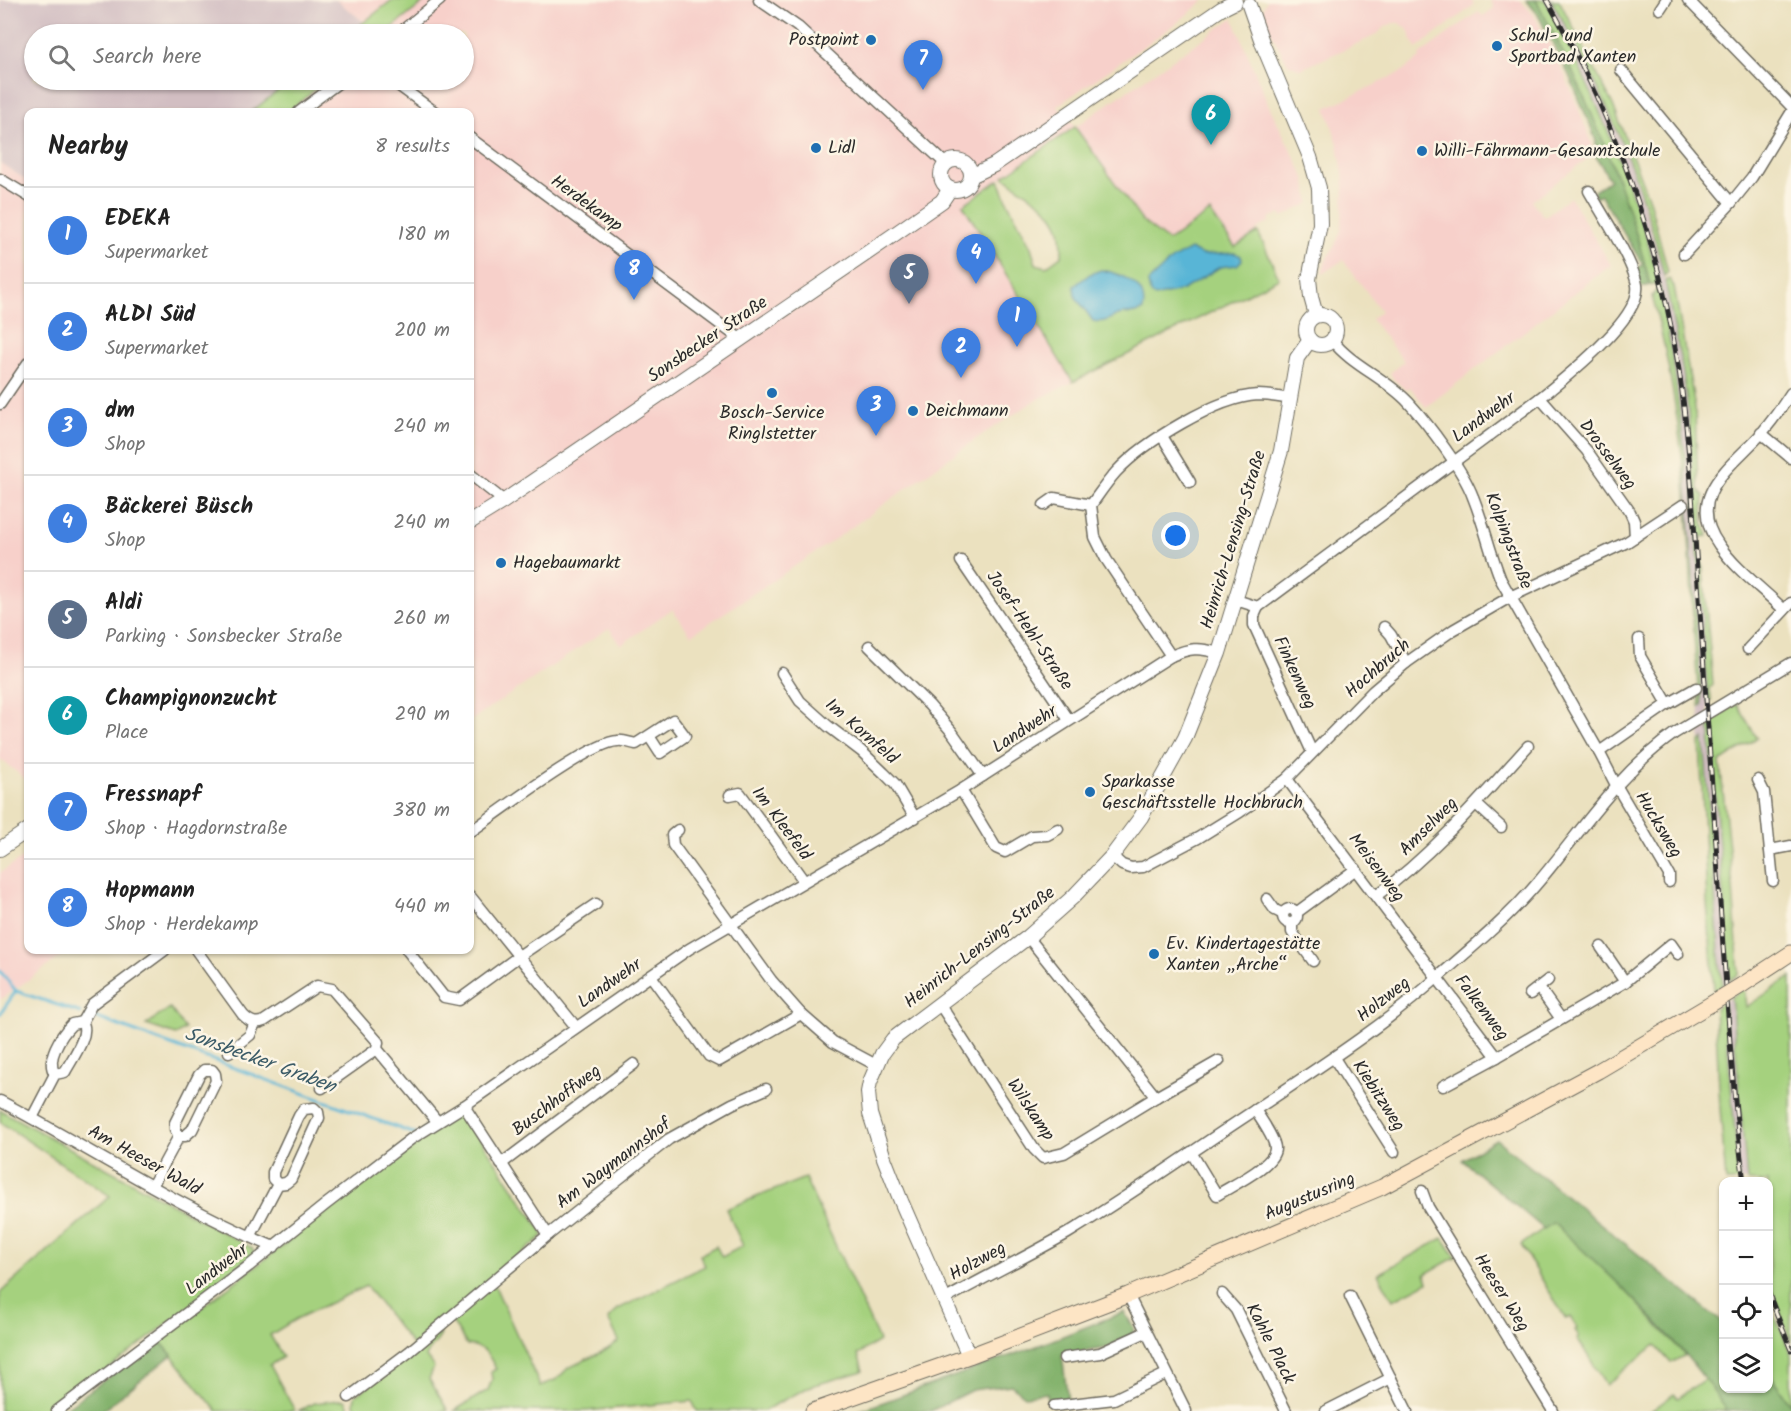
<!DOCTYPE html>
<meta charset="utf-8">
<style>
body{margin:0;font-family:Kalam,sans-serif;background:#f2f2f2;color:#222}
.controls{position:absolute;right:18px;bottom:18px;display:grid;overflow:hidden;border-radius:12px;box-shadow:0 2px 4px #0004}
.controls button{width:54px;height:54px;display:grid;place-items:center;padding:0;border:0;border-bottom:2px solid #e0e0e0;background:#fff;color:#222;font:30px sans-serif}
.you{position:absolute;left:1176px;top:536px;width:21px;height:21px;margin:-15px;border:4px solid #fff;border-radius:50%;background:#1a73e8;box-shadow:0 0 0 9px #1a73e833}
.badge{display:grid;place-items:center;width:39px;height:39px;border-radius:50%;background:#1a73e8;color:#fff;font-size:20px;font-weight:700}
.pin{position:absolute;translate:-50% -50px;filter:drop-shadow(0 2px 3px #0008)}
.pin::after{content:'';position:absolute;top:32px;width:21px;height:18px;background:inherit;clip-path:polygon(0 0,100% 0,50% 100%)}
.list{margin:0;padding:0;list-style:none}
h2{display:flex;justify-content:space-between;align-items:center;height:78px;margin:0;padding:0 24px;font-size:26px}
h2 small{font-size:20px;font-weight:400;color:#767676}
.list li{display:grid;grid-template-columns:39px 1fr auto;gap:18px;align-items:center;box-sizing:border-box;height:96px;padding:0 24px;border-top:2px solid #e0e0e0}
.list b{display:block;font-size:22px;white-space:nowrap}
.list p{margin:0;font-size:20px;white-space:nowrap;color:#767676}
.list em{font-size:20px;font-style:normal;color:#767676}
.icon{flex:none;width:33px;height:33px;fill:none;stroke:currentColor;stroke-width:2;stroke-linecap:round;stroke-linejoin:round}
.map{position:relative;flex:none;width:1791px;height:1411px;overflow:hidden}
.search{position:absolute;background:#fff;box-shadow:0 2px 4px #0004;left:24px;top:24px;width:450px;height:66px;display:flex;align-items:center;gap:15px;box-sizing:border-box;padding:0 21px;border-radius:33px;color:#767676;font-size:22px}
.panel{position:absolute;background:#fff;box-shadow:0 2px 4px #0004;left:24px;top:108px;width:450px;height:846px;border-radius:12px}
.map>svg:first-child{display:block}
.built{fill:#f7d0ca}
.industrial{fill:#d2bec2}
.green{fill:#a5d17e;stroke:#687e54;stroke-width:1.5}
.forest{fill:#84b36d;stroke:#586f4c;stroke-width:1.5}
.water{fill:#58b5d6;stroke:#427080;stroke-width:1.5}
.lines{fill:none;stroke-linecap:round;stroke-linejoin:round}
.stream{stroke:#58b5d6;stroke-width:3}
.minor-casing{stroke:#6e6b5f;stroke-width:13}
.tertiary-casing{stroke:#6e6b5f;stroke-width:16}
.secondary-casing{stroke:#6e6b5f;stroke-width:17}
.minor{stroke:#fff;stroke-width:10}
.tertiary{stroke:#fff;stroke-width:14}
.secondary{stroke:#fde5c5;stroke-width:15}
.rail-casing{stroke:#2b2b2b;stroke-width:5}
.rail{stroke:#fcf5e5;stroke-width:3;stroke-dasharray:9;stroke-linecap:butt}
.secondary-bridge-casing{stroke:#6e6b5f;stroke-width:17;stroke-linecap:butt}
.secondary-bridge{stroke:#fde5c5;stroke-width:15}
.poi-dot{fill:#1f6fb2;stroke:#fcf5e5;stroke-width:2}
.labels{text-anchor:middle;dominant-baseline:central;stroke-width:5;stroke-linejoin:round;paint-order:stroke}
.poi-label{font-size:18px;fill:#2b2b2b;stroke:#fcf5e5;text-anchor:start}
.street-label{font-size:18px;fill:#2b2b2b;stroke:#fcf5e5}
.water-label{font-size:20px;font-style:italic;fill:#3b5b67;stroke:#fcf5e5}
</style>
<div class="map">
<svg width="1791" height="1411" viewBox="0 0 1791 1411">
<rect width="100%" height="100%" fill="#fcf5e5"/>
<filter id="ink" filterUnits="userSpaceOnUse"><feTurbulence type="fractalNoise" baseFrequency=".0167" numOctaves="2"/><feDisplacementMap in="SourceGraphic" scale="12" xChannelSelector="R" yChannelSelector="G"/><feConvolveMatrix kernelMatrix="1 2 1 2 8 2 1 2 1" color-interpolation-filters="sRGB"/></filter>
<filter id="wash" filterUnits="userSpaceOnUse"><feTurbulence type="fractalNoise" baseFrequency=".008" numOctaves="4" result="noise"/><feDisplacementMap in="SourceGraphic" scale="24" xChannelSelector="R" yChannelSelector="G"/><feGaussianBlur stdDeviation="1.35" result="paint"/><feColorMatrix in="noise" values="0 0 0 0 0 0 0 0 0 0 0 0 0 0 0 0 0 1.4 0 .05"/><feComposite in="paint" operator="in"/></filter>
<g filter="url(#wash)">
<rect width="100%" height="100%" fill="#ebe1bf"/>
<g class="built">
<path d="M336,0H392L364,22Z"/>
<path d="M427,0H1205L1173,26L1057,106L1075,127L1233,18L1269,106L1305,178L1310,203L1282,217L1280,214L1269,218L1270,222L1257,229L1258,232L1235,247L1168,242L1142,221L1074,127L963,205L1073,382L1035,401L983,434L828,544L691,635L672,609L621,645L609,628L470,721V112H287L328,80H464V34H384Z"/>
<path d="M1267,0H1474L1472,2L1474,5L1416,49L1407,28L1400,23H1393L1385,27L1374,36L1301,69L1288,64L1269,29L1263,9Z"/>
<path d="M1490,0H1520L1534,15L1565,75L1592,143V150L1587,154L1589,157L1532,201L1544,217L1570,197L1611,265L1426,407L1410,387L1406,390L1394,380L1390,373L1404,362L1371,319L1381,311L1343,260L1322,274L1326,260L1335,245L1341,230L1344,187L1343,174L1338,144L1326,108L1400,73L1420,58L1419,55L1478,12L1483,16L1494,8Z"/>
<path d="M0,163L28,181V781L0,759Z"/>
<path d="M28,854V950H70L0,1000V873Z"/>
</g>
<g class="industrial">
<path d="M0,0H336L364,22L349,34H34V80H292L251,112H28V181L0,163Z"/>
<path d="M1545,0H1551L1581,54L1602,97L1635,178L1661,265L1683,372L1692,453L1709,723L1730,980L1723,984L1720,966L1704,739L1700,741L1699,723L1700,707L1702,706L1685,456L1675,376L1662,296L1649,246L1628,178L1592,94Z"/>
<path d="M1731,997L1744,1158L1747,1181H1739L1732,1109L1724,1002Z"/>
</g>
<g class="green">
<path d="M392,0H427L384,34H349Z"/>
<path d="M1536,0H1545C1594,90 1633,183 1659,282L1650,285C1626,185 1585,91 1536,0Z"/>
<path d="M1551,0H1559L1613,105L1650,203L1666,264L1668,272L1664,276C1643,180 1601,85 1551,0Z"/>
<path d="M292,80H328L287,112H251Z"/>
<path d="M1075,127L1142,221L1168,241L1210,212L1235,247L1258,232L1279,278L1073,382L963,205L999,180L1008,203L1031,247L1036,264L1046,267L1062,255C1062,246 1062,235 1059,227C1049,202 1022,193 1004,176Z"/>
<path d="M1669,279L1674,286L1695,408L1698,489L1704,496L1703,521L1708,536L1700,537L1713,685L1710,688L1711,701L1708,702L1688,410L1683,372L1665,281Z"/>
<path d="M1660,286L1675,375L1685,456L1702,706L1700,707C1692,641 1692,574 1687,507C1681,436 1671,365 1652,296Z"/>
<path d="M1737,704L1757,738L1720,762L1733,887L1739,974L1730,980L1709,723Z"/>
<path d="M1704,739L1720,966L1723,984L1714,990L1707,904L1700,741Z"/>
<path d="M1791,977V1343L1769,1281L1768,1182L1747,1181L1731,997L1744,988L1746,1007Z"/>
<path d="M1724,1002L1739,1181H1726L1720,1108L1715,1008Z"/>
<path d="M170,1008L185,1029L176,1035L146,1025Z"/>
<path d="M0,1110L252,1248L254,1253L225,1280L53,1411H0V1293L110,1196L0,1122Z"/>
<path d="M457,1113L464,1115L542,1231L543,1236L413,1346L366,1286L296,1319L270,1335L283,1357L270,1365L295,1411H217L159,1340Z"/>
<path d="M805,1178L879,1341L858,1354L863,1371L811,1386L763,1411H697L692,1401L586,1411H454L488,1390L492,1380L491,1372L496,1369C487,1353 487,1347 467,1345L451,1320L494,1284L540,1386L557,1379L568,1368L606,1350L619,1341L608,1319L618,1309L705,1266L700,1255L716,1246L722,1257L743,1246L726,1209Z"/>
<path d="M1553,1222L1618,1282L1685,1355L1671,1363L1655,1345L1606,1385L1577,1338L1579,1336L1575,1330L1577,1328L1570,1317L1566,1319L1521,1245Z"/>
<path d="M1443,1238L1456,1257L1425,1274L1428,1282L1393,1300L1378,1274Z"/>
<path d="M1769,1301L1791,1355V1405L1769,1373Z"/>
<path d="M438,1334H441C437,1344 429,1347 426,1357L434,1367L429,1379L448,1411H358L354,1404L355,1396Z"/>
<path d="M1706,1378L1726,1409L1723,1411H1651L1674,1394L1678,1398Z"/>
<path d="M339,1400H345L351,1411H298L315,1403Z"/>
</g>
<g class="forest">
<path d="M1526,0H1536C1585,91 1626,185 1650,285L1641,287L1636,269L1643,265L1601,195L1595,198L1594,191L1610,180L1594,153L1596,141L1591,127L1569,75L1537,13Z"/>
<path d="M1496,1139L1723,1323L1724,1388H1768L1769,1373L1791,1405V1411H1723L1726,1409C1680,1339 1615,1279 1553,1223L1544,1229L1462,1160Z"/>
<path d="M1124,1312L1134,1328L1132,1335L1106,1348L1062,1355L1068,1401L1049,1404L1047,1393L1025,1396L1011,1385L972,1390L931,1411H859L1045,1343Z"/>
<path d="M159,1340L172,1355L102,1411H62Z"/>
</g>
<g class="water">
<path d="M1190,249L1202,255L1235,253L1241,256L1242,260L1237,265L1220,267L1183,290L1155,297C1149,294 1149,289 1148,282L1171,260Z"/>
<path d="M1101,270C1120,273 1149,285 1143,310C1135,315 1131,313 1123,314C1111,315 1109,324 1093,321L1075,296L1074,286L1090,274Z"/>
</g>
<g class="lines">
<g class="stream">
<path d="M0,971L16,991"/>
<path d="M0,1014L16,991L81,1013"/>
<path d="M92,1016L415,1134"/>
</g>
</g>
</g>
<g filter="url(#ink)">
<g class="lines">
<g class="minor-casing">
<g id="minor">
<path d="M759,0L798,27L946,164"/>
<path d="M1688,0L1791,106"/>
<path d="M1660,9L1666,0"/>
<path d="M398,34L440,0"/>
<path d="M1621,70L1731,203"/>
<path d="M391,80L435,112"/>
<path d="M299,112L342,80"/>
<path d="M470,138L740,339"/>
<path d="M0,179L28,196"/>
<path d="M1684,254L1731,203L1752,177L1791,113"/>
<path d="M1332,340C1352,366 1385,377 1409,403C1429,425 1463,470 1473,497C1484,524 1490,553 1501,580L1599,752L1616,785L1669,875V882"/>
<path d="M1540,398L1587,451L1630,512L1634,521L1635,537"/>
<path d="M0,404L28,363"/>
<path d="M1761,433L1791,458"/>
<path d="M1162,436L1190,482"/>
<path d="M470,474L504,501"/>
<path d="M1044,505L1054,498L1091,505"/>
<path d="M961,561L1069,720"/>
<path d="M1236,600L1258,607L1540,398C1564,379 1642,318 1637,285C1633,261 1602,214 1589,191"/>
<path d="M1258,607L1254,616V625L1312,752"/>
<path d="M1784,610C1763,589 1736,570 1719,545C1684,496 1731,467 1761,434C1772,421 1782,407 1791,393"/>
<path d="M1384,627L1391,635L1406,663"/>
<path d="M1639,639L1640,656L1668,704"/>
<path d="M869,646L929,705L952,732L983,776"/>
<path d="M1748,649L1791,603"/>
<path d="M1171,656L1106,559L1095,537L1091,505C1099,494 1107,482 1116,472C1144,442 1217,397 1258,395C1269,395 1280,397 1290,399"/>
<path d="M782,673L800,701L828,726L861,751L884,773L895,784L915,818"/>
<path d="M1599,752L1668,704L1696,688"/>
<path d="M1287,779L1497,1057"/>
<path d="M1758,780L1764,792L1773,881"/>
<path d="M961,790L996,848L1005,852L1032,836L1047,835L1058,829"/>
<path d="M730,795L740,793L804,881"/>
<path d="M1476,804L1501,827"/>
<path d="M678,830L672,835L673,845L771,980L801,1014L833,1042L876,1065"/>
<path d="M470,832C496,814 592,741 618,741C623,740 630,743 636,744L673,720L685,736L660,753L649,736"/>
<path d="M1770,850L1791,846"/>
<path d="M1112,856L1122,865L1131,868L1143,867L1198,838L1240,812L1287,779L1373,691L1406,663L1453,630L1510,597L1627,542L1683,505"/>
<path d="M470,896L576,1027"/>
<path d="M1376,896C1434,853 1480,799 1528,746"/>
<path d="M1267,899L1275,910L1283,914"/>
<circle cx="1290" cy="916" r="7"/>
<path d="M1296,913L1356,869"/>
<path d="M1292,923V932L1313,961"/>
<path d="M1028,937L1156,1097"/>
<path d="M1601,947L1625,982"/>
<path d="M196,950L243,1015C249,1021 255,1025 264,1021L317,986L332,989L378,1042L377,1049L437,1121"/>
<path d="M407,950L444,997L459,1000L519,956L596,904"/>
<path d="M651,976L709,1056L719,1061L801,1014"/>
<path d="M1539,988L1561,1019"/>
<path d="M1530,994L1548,980"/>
<path d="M939,1003L1034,1149L1043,1158L1064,1153L1156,1097L1219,1061"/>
<path d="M229,1052L250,1035L255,1023"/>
<path d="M1334,1058L1394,1152"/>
<path d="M55,1074C45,1060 61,1035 72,1024L82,1022"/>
<path d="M1443,1086L1497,1057L1625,982L1671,944L1678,954"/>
<path d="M322,1088L377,1049"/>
<path d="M0,1101C91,1149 178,1207 274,1247"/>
<path d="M464,1106L548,1235"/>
<path d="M32,1118L55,1074L65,1072C71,1060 91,1034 82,1022L92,1004L165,950"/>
<path d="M1191,1152L1217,1195C1231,1186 1276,1165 1275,1148C1275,1139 1260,1118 1255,1110"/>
<path d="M501,1164L634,1064"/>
<path d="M152,1186L179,1136H185L192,1130L216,1081L215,1074L212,1070H204L199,1075L175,1123V1129L179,1136"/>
<path d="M1422,1191L1428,1207L1553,1411"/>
<path d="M250,1237L278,1184L286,1183L291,1179L319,1118L318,1112L314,1108L304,1109L299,1116L273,1172V1179L278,1184"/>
<path d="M1222,1294L1236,1310L1286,1411"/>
<path d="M1128,1295L1186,1411"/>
<path d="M1350,1296L1407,1411"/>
<path d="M944,1300C985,1277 1028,1256 1068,1233C1131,1195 1191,1152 1252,1112C1316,1069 1381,1028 1438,977C1473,947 1510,916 1540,880C1583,829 1619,772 1675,733L1791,663"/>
<path d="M1064,1358L1100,1353L1146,1332"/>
<path d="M349,1397L409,1352L548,1235L669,1139L732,1104L766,1089"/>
<path d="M1054,1406L1114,1399L1166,1374"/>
<path d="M57,1411L249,1266L325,1205L411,1139L464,1106L689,949L961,790L1171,656C1190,648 1198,647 1219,653"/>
<path d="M1326,1411L1391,1378"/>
</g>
</g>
<g class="tertiary-casing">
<g id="tertiary">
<path d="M1249,5L1263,45L1310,157L1319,188L1320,224L1309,279L1311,297L1316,315"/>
<circle cx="956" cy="175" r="15"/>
<path d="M971,176L994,165L1221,9L1235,2"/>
<circle cx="1321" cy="330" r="15"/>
<path d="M470,522L504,501L892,236L942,201L950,189"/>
<path d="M0,849L28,830"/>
<path d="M969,1356L901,1201L884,1158L870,1114L868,1092L870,1082L882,1054L893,1039L1028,937L1073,897L1112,856L1141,817L1185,738L1219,653L1281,451L1297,358L1310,340"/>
</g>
</g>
<g class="secondary-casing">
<g id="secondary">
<path d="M1742,985L1791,953"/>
<path d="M813,1411L969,1356L1128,1295L1382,1187L1598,1071L1711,1004"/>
</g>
</g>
<use href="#minor" class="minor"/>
<use href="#tertiary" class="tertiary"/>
<use href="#secondary" class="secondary"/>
<g class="rail-casing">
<g id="rail">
<path d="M1547,0C1613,115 1658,239 1679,370C1691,450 1694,532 1700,612C1708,723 1715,834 1723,946C1729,1024 1733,1103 1744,1182"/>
<path d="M1768,1292L1791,1350"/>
</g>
</g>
<use href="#rail" class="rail"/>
<g class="secondary-bridge-casing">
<path id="secondary-bridge" d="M1711,1004L1742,985"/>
</g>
<use href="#secondary-bridge" class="secondary-bridge"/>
</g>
</g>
<g class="poi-dot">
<circle cx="871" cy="40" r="6"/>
<circle cx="1497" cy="46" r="6"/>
<circle cx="816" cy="148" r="6"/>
<circle cx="1422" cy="151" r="6"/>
<circle cx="772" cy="393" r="6"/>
<circle cx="913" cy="411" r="6"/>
<circle cx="501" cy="563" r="6"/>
<circle cx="1090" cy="792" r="6"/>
<circle cx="1154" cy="954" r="6"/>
</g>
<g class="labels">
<g class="poi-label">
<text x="1509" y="36">Schul- und<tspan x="1509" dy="21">Sportbad Xanten</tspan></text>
<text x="859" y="40" text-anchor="end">Postpoint</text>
<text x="828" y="148">Lidl</text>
<text x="1434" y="151">Willi-Fährmann-Gesamtschule</text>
<text x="925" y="411">Deichmann</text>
<text x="772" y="413" text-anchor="middle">Bosch-Service<tspan x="772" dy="21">Ringlstetter</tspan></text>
<text x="513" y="563">Hagebaumarkt</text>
<text x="1102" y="782">Sparkasse<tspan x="1102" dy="21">Geschäftsstelle Hochbruch</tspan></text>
<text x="1166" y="944">Ev. Kindertagestätte<tspan x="1166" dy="21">Xanten „Arche“</tspan></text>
</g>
<g class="street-label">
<text transform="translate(586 204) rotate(36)">Herdekamp</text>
<text transform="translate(708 340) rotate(-34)">Sonsbecker Straße</text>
<text transform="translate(1484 418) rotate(-36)">Landwehr</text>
<text transform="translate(1607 455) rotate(53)">Drosselweg</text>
<text transform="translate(1234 540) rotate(-73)">Heinrich-Lensing-Straße</text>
<text transform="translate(1508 541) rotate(69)">Kolpingstraße</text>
<text transform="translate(1029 631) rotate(56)">Josef-Hehl-Straße</text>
<text transform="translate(1378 669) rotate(-41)">Hochbruch</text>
<text transform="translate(1294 673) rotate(65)">Finkenweg</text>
<text transform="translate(1025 730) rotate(-33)">Landwehr</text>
<text transform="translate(861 732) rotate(41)">Im Kornfeld</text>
<text transform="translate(781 824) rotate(53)">Im Kleefeld</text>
<text transform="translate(1658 825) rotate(59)">Hucksweg</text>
<text transform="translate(1429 827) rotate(-45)">Amselweg</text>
<text transform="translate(1376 868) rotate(53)">Meisenweg</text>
<text transform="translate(980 948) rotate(-38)">Heinrich-Lensing-Straße</text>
<text transform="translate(610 984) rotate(-35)">Landwehr</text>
<text transform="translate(1384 1000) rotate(-38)">Holzweg</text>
<text transform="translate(1481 1008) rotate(53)">Falkenweg</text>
<text transform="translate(1378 1096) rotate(57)">Kiebitzweg</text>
<text transform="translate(557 1101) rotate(-37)">Buschhoffweg</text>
<text transform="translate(1030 1110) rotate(56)">Wilskamp</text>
<text transform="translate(144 1161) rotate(29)">Am Heeser Wald</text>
<text transform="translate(614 1164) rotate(-37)">Am Waymannshof</text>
<text transform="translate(1310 1197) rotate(-23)">Augustusring</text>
<text transform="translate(978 1262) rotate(-29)">Holzweg</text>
<text transform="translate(217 1270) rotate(-37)">Landwehr</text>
<text transform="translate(1501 1293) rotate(58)">Heeser Weg</text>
<text transform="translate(1270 1344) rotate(63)">Kahle Plack</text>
</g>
<g class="water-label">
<text transform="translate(260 1061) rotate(20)">Sonsbecker Graben</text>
</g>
</g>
</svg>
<div class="controls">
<button>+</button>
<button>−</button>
<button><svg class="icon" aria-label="locate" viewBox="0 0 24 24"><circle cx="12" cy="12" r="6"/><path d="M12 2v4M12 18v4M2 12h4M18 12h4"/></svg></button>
<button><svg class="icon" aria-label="layers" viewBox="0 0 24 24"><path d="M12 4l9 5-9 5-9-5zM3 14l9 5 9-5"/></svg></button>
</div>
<div class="you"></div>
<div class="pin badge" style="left:1017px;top:347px;background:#3f7fe0">1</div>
<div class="pin badge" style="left:961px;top:378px;background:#3f7fe0">2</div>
<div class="pin badge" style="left:876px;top:436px;background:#3f7fe0">3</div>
<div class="pin badge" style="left:976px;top:284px;background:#3f7fe0">4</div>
<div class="pin badge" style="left:909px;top:304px;background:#5c6f8a">5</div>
<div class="pin badge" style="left:1211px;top:145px;background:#0f9aa8">6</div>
<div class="pin badge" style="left:923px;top:90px;background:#3f7fe0">7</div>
<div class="pin badge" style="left:634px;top:300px;background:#3f7fe0">8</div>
<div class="search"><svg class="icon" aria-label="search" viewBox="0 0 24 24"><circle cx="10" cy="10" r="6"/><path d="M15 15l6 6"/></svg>Search here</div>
<section class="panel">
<h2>Nearby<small>8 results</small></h2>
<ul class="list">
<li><span class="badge" style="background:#3f7fe0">1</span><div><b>EDEKA</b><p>Supermarket</p></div><em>180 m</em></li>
<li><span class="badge" style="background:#3f7fe0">2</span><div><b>ALDI Süd</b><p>Supermarket</p></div><em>200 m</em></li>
<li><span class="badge" style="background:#3f7fe0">3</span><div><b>dm</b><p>Shop</p></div><em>240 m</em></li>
<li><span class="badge" style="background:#3f7fe0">4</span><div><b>Bäckerei Büsch</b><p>Shop</p></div><em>240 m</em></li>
<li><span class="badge" style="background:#5c6f8a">5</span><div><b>Aldi</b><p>Parking · Sonsbecker Straße</p></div><em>260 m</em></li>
<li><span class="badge" style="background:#0f9aa8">6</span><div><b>Champignonzucht</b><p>Place</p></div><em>290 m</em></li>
<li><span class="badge" style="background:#3f7fe0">7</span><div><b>Fressnapf</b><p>Shop · Hagdornstraße</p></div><em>380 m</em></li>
<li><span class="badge" style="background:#3f7fe0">8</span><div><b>Hopmann</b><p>Shop · Herdekamp</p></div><em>440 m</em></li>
</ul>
</section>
</div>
